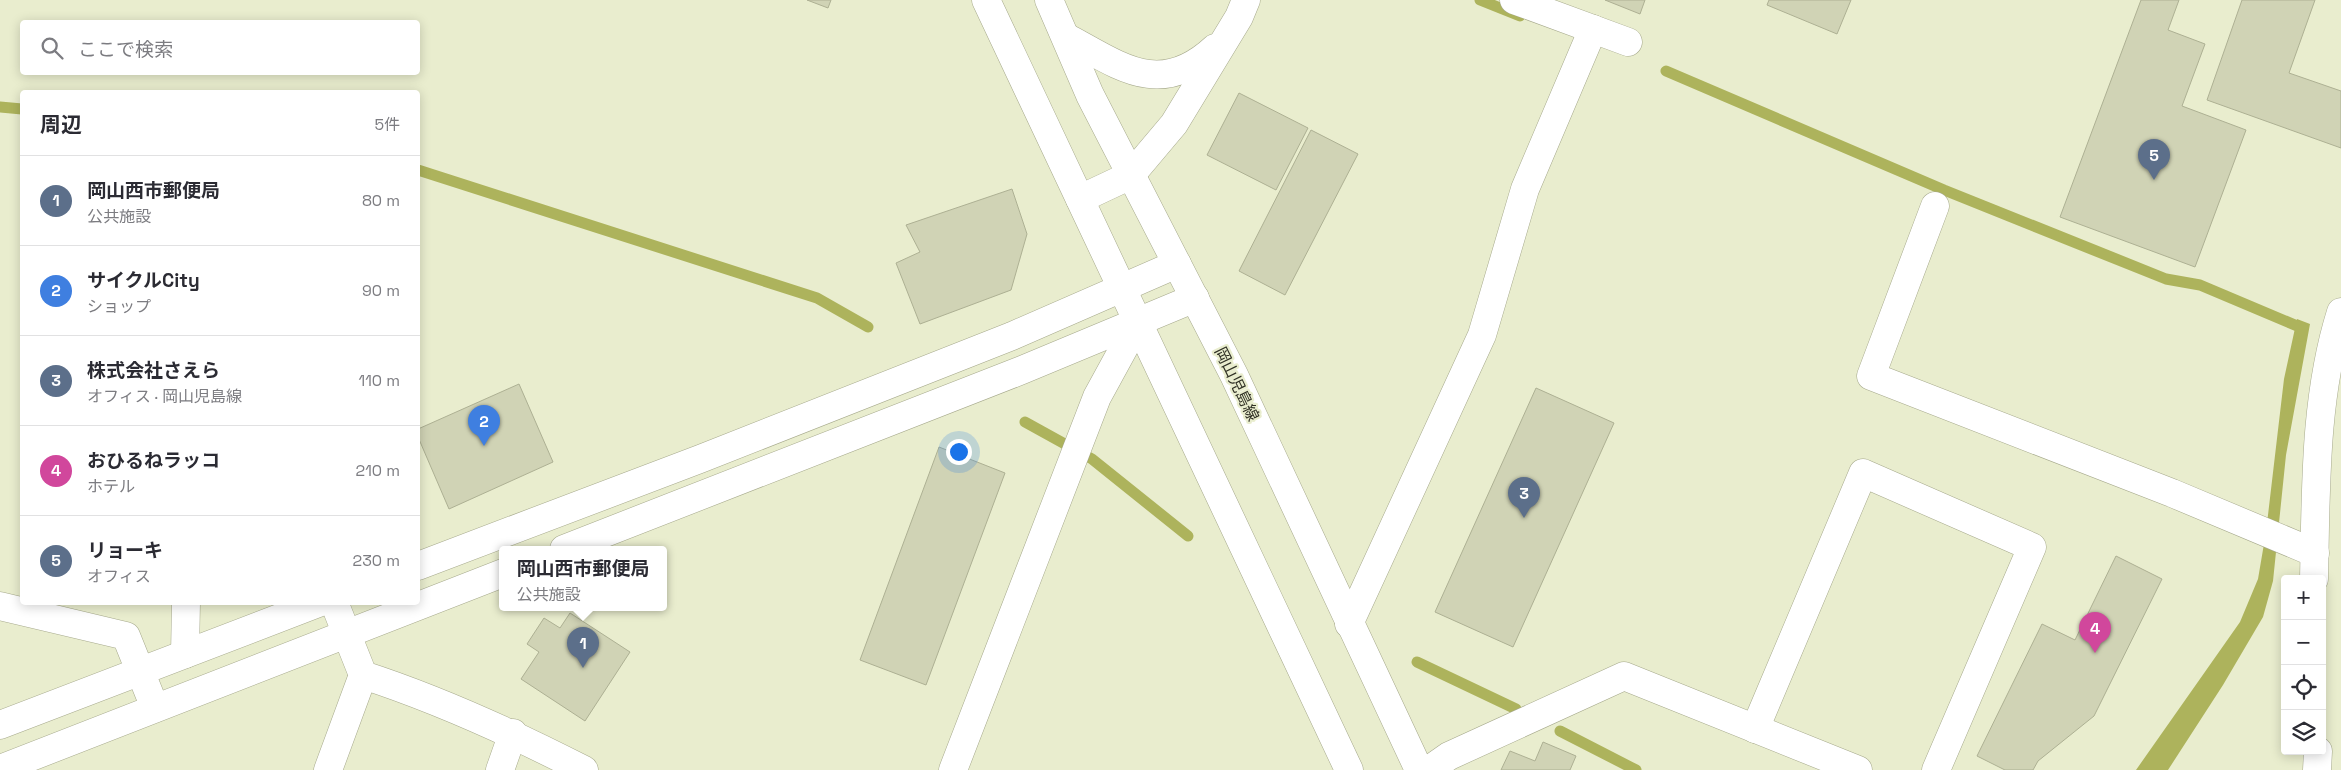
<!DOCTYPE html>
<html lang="ja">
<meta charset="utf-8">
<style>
body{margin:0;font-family:"Space Grotesk","Noto Sans JP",sans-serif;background:#f7f7f7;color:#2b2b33}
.controls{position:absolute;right:15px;bottom:15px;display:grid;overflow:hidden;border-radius:5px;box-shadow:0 2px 12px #0003}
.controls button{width:45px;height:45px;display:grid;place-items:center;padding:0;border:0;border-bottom:1px solid #e1e1e2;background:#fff;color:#2b2b33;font:25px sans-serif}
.you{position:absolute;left:958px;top:451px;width:18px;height:18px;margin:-12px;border:4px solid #fff;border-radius:50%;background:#1a73e8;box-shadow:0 0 0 8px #1a73e833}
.badge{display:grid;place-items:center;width:32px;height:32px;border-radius:50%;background:#d93025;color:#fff;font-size:16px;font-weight:700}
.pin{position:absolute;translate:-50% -41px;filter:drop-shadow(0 1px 2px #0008)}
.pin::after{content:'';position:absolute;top:26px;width:18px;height:15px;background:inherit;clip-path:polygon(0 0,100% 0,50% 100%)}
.popup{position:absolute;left:499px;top:546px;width:168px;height:65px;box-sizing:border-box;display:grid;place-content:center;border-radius:5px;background:#fff;filter:drop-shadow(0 1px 4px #0005);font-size:16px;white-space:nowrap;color:#7c7c81}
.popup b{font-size:19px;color:#2b2b33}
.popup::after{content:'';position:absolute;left:50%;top:100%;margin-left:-10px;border:10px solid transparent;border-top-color:#fff}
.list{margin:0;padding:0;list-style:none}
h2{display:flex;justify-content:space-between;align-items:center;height:65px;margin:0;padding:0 20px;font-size:21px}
h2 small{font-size:16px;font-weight:400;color:#7c7c81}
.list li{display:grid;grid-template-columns:32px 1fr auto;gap:15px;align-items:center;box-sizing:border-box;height:90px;padding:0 20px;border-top:1px solid #e1e1e2}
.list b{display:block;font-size:19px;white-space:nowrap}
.list p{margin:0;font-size:16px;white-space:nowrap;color:#7c7c81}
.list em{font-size:16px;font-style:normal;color:#7c7c81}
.icon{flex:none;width:28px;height:28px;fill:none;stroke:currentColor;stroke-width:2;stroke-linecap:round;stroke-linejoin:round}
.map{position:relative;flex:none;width:2341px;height:770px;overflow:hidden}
.search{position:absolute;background:#fff;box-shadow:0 2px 12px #0003;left:20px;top:20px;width:400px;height:55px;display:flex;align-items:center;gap:12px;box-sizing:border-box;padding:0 18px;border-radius:5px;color:#7c7c81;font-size:19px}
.panel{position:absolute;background:#fff;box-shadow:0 2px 12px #0003;left:20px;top:90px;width:400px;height:515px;border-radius:5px}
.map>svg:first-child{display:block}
.water{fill:#adb35c}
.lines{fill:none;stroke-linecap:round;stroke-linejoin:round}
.stream{stroke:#adb35c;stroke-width:11}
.building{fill:#d0d3b5;stroke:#adb093}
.minor-casing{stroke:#a6a98c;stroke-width:29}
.tertiary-casing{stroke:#a6a98c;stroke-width:29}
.primary-casing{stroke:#a6a98c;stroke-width:29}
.minor{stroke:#fff;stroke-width:28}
.tertiary{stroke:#fff;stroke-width:28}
.primary{stroke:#fff;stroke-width:28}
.labels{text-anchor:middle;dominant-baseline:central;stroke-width:4.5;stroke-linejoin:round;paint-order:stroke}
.street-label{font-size:16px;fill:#303125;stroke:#e9edce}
</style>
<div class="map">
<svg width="2341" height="770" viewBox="0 0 2341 770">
<rect width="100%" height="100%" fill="#e9edce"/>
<path class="water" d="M2297,319L2310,324L2286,455L2273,581L2263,617L2223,685L2168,770H2136L2240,622L2258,579L2266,532L2284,379Z"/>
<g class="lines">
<g class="stream">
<path d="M1480,0L1520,16"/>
<path d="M1666,71L1944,190L2166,279L2200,285L2302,328L2301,336"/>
<path d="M0,107L22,109"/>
<path d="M418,170L817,298L868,327"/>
<path d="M1025,422L1092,459L1188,536"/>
<path d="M1417,662L1516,709"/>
<path d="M1560,731L1636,770"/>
</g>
</g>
<g class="building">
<path d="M807,0H831L828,8Z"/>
<path d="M1605,0H1645L1640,14Z"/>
<path d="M1769,0H1851L1837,34L1767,5Z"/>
<path d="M2141,0H2179L2168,30L2205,44L2182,106L2246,130L2195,267L2060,217Z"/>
<path d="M2242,0H2315L2289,73L2341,91V148L2207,100Z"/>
<path d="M1239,93L1308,128L1276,190L1207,155Z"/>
<path d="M1311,130L1358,154L1285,295L1239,271Z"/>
<path d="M1012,189L1027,234L1011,290L920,324L896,263L920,252L906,225Z"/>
<path d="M519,384L553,462L449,509L418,437V429Z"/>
<path d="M1536,388L1614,423L1513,647L1435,612Z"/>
<path d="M939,447L1005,473L926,685L860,660Z"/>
<path d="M2116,556L2162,579L2094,716L2038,761L2033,770H2005L1977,756L2042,624L2075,640Z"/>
<path d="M122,602H159V603L122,604Z"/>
<path d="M570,613L630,652L585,721L521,679L539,652L527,644L544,618L560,628Z"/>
<path d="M1543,742L1576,756L1570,770H1501L1510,751L1535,761Z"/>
</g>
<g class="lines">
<g class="minor-casing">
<g id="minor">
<path d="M1514,0L1628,42"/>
<path d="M1935,206L1871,376L2172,493L2315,553"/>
<path d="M2314,579C2316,490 2314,398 2341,312"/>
<path d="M334,602L363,675C440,700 512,733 584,770"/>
<path d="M0,606L126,636L155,708"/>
<path d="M1349,624L1482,335L1525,189L1593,29"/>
<path d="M185,654L186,602"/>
<path d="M1755,729L1863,473L2032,547L1936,770"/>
<path d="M328,770L363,675"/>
<path d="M500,770L513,733"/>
<path d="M953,770L1097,397L1138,322"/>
<path d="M1429,770L1449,756L1624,676L1858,770"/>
<path d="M2317,770L2318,751"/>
</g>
</g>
<g class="tertiary-casing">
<g id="tertiary">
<path d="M1066,37C1120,66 1160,99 1215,48"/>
<path d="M1080,199L1131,175L1174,124L1239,17L1246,0"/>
<path d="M564,549L1022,370L1195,298"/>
<path d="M418,566L700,459L1012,336L1177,264"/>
<path d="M0,725L321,602"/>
<path d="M0,769L503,573"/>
</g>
</g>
<g class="primary-casing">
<g id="primary">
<path d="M986,0L1349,770"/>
<path d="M1049,0L1090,95L1234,375L1419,770"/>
</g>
</g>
<use href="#minor" class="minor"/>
<use href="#tertiary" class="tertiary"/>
<use href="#primary" class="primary"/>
</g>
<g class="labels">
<g class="street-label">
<text transform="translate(1237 384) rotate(64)">岡山児島線</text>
</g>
</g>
</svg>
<div class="controls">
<button>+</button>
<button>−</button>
<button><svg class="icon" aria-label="locate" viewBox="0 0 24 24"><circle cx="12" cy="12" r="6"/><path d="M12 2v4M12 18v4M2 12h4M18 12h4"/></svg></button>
<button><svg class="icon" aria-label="layers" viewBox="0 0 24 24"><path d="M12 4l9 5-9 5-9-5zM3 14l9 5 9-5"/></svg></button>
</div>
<div class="you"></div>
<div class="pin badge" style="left:583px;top:668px;background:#5c6f8a">1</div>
<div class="popup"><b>岡山西市郵便局</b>公共施設</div>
<div class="pin badge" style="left:484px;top:446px;background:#3f7fe0">2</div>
<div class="pin badge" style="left:1524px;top:518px;background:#5c6f8a">3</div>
<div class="pin badge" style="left:2095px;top:653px;background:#d1479c">4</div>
<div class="pin badge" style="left:2154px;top:180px;background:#5c6f8a">5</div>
<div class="search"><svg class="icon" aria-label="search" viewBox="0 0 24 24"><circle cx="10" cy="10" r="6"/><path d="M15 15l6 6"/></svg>ここで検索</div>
<section class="panel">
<h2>周辺<small>5件</small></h2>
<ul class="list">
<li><span class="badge" style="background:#5c6f8a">1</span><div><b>岡山西市郵便局</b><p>公共施設</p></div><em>80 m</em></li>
<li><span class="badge" style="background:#3f7fe0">2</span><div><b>サイクルCity</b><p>ショップ</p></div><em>90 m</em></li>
<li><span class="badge" style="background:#5c6f8a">3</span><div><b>株式会社さえら</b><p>オフィス · 岡山児島線</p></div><em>110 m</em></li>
<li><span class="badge" style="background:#d1479c">4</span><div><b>おひるねラッコ</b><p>ホテル</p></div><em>210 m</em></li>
<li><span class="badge" style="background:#5c6f8a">5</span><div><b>リョーキ</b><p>オフィス</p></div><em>230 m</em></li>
</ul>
</section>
</div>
